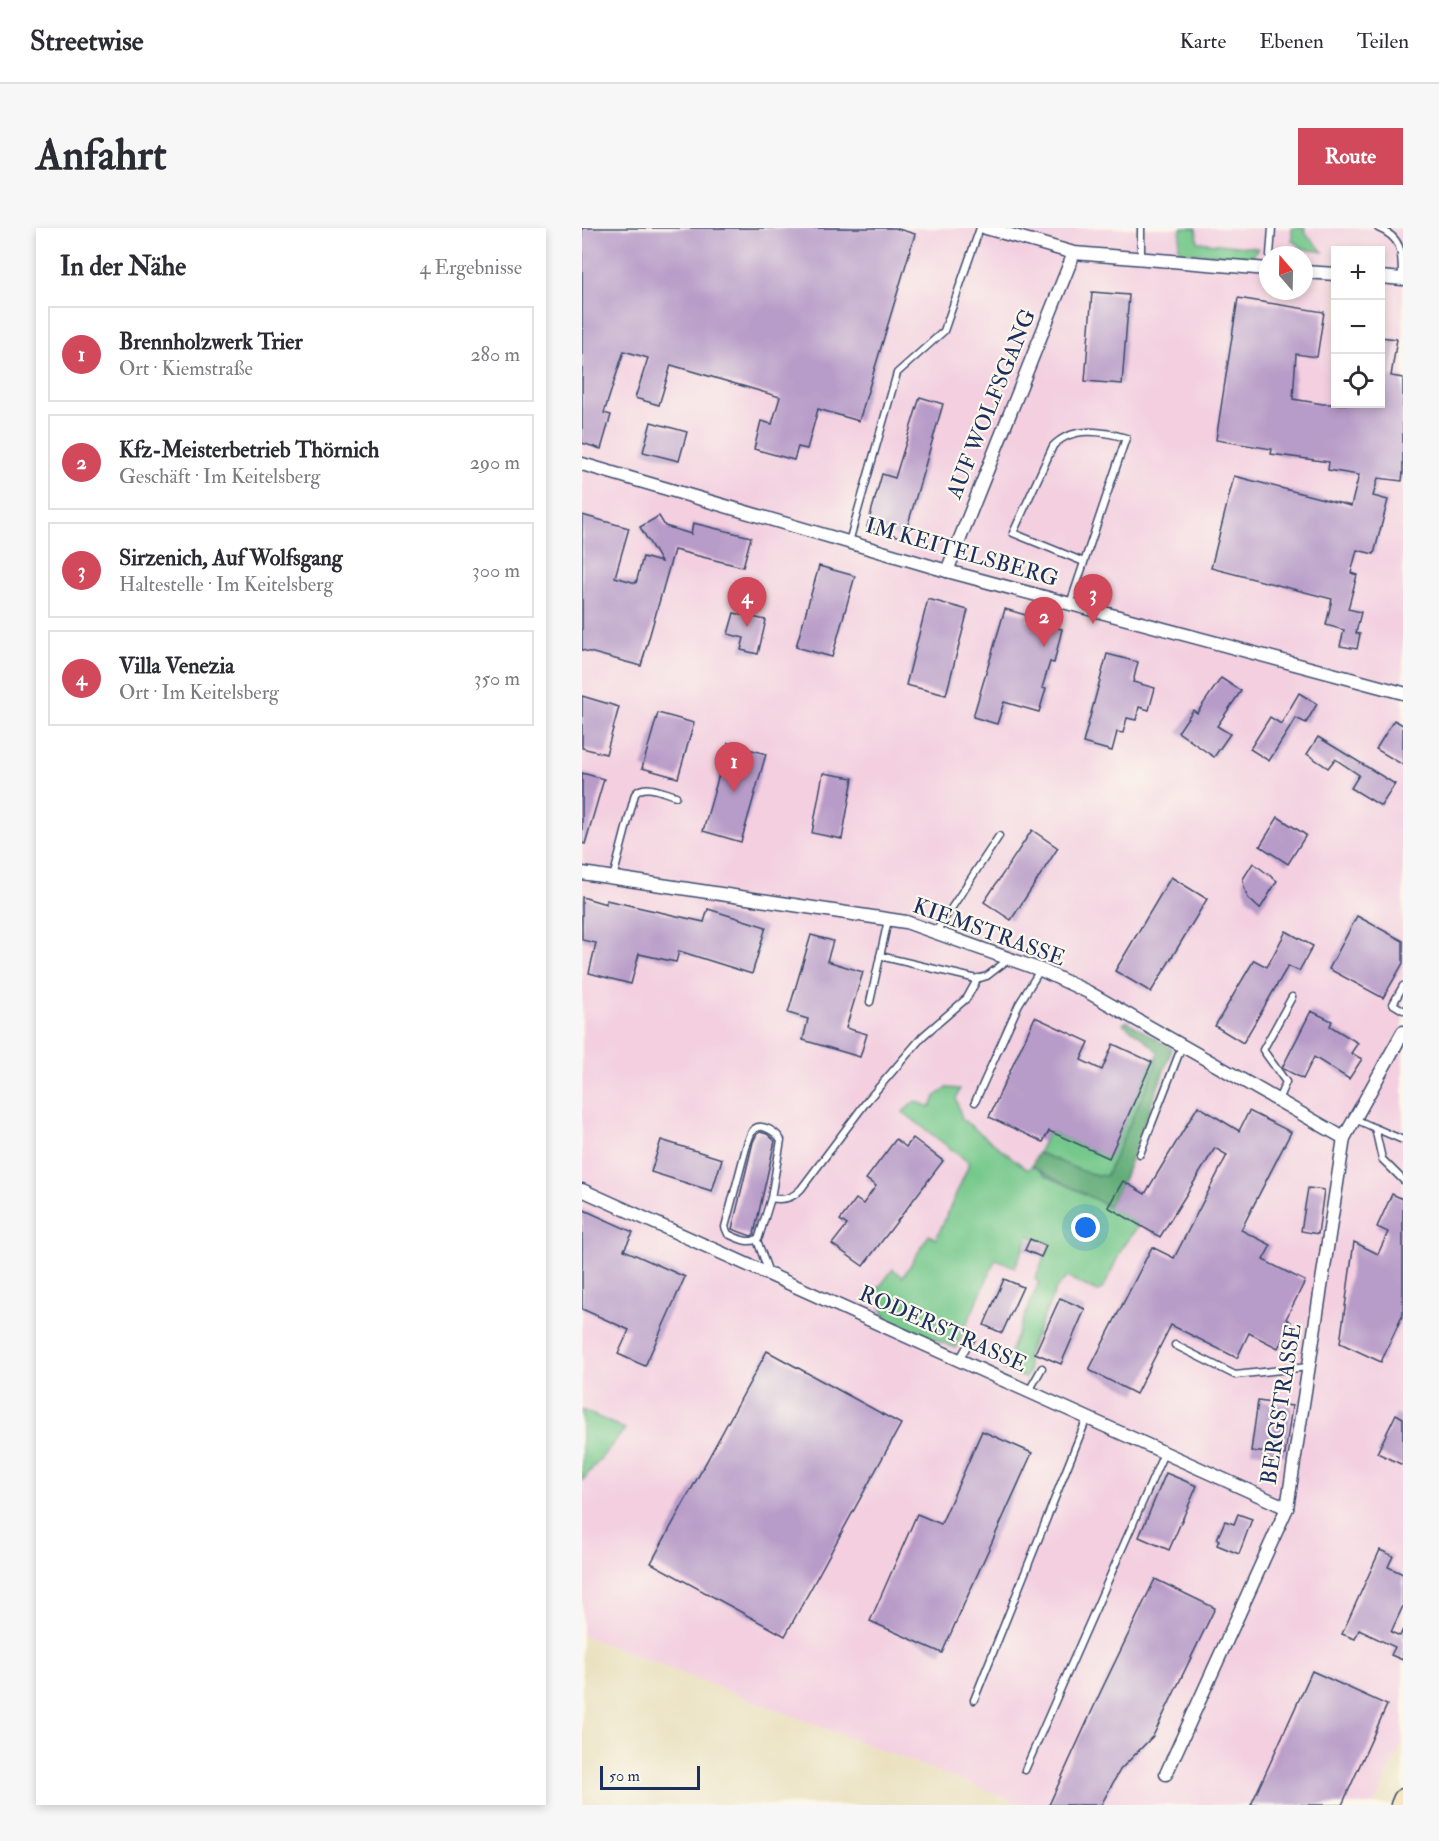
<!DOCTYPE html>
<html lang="de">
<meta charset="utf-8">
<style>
body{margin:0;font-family:"IM FELL Double Pica",serif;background:#f7f7f7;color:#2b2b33}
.controls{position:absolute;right:18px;top:18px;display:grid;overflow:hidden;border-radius:0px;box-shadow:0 3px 9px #0003}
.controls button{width:54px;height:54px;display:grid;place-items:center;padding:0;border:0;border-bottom:2px solid #e1e1e2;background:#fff;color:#2b2b33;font:30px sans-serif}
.compass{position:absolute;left:677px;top:18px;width:54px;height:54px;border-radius:50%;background:#fff;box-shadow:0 3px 9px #0003;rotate:340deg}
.scale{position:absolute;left:18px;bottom:15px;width:100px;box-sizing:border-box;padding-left:6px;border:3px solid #1b2f5e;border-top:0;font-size:16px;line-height:21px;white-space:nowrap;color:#1b2f5e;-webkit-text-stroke:4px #fbf7ec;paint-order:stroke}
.you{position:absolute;left:504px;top:1000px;width:21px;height:21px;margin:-15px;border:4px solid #fff;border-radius:50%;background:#1a73e8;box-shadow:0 0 0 9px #1a73e833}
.badge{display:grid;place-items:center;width:39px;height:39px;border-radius:50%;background:#d1495b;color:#fff;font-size:20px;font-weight:700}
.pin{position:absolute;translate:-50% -50px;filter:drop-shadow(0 2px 3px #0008)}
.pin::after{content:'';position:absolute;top:32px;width:21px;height:18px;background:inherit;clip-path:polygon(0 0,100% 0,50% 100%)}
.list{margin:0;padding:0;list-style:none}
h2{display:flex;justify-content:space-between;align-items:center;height:78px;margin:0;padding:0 24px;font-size:26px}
h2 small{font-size:20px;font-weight:400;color:#7c7c81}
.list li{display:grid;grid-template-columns:39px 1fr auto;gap:18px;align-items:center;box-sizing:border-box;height:96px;margin:0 12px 12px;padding:0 12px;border:2px solid #e1e1e2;border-radius:0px}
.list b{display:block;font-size:22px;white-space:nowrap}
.list p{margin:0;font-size:20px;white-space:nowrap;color:#7c7c81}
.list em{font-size:20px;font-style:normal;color:#7c7c81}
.icon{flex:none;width:33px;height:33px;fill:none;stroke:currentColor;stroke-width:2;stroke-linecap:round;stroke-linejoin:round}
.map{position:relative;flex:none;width:821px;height:1577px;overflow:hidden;border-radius:0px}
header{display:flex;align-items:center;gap:36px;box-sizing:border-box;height:84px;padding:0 30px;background:#fff;border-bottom:2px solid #e1e1e2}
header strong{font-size:28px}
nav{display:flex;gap:33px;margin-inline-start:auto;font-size:21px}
.intro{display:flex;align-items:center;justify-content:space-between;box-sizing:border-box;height:144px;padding:0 36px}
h1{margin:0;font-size:42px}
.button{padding:15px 27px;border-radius:0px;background:#d1495b;color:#fff;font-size:21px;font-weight:700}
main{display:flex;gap:36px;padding:0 36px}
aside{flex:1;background:#fff;border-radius:0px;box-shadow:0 3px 9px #0003}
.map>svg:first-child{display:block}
.built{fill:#f3cfe0;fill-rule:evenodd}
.green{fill:#75c88b;stroke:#487c74;stroke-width:1.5}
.forest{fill:#60ac77;stroke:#3e6e6a;stroke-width:1.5}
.building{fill:#b79bc8}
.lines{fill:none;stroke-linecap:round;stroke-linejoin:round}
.lane-casing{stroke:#3a4a6d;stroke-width:9}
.street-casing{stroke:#3a4a6d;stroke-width:15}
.secondary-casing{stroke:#3a4a6d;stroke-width:21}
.lane{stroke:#fff;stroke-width:6}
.street{stroke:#fff;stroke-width:12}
.secondary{stroke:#f7e8c3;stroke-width:18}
.labels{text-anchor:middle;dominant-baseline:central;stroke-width:4.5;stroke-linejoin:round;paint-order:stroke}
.street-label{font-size:22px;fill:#1b2f5e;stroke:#fbf7ec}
</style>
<header>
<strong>Streetwise</strong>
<nav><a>Karte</a><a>Ebenen</a><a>Teilen</a></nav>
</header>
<div class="intro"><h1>Anfahrt</h1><a class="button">Route</a></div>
<main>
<aside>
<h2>In der Nähe<small>4 Ergebnisse</small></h2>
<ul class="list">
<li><span class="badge">1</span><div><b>Brennholzwerk Trier</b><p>Ort · Kiemstraße</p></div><em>280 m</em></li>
<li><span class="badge">2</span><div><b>Kfz-Meisterbetrieb Thörnich</b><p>Geschäft · Im Keitelsberg</p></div><em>290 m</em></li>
<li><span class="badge">3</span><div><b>Sirzenich, Auf Wolfsgang</b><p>Haltestelle · Im Keitelsberg</p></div><em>300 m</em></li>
<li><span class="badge">4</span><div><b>Villa Venezia</b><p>Ort · Im Keitelsberg</p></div><em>350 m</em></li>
</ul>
</aside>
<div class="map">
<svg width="821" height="1577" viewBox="0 0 821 1577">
<rect width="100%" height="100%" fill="#fbf7ec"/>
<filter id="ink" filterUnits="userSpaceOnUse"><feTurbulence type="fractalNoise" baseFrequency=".0167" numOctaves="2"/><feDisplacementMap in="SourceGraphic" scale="12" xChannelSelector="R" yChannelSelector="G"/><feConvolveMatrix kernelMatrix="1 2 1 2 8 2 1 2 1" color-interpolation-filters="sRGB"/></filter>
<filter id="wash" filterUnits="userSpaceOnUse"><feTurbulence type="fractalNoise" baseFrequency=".008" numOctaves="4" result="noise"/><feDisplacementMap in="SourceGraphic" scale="24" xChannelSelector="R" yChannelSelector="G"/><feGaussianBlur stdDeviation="1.35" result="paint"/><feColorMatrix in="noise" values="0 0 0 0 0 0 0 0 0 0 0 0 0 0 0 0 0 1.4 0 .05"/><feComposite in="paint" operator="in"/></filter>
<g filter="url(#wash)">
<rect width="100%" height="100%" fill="#eae1c0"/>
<path class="built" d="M0,0H821V1514L792,1577H442L0,1407ZM754,22H798V176H754ZM686,27H722V63H686Z"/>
<g class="green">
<path d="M599,0H614L616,14L676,20L670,29L596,24Z"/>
<path d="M710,0H723L722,4L741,24L722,21L710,12Z"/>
<path d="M575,830L573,840L524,949C500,947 479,932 456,925L467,903L527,929L570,834Z"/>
<path d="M365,860L378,861L374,871L380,891L446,942L450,937L466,949L507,966L557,997L541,1018L522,1059L516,1064L485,1049L474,1061L445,1127L447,1144L443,1150L421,1141L457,1054L453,1051L468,1016L447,1008L433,1039L414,1031L374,1120L311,1095L302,1087L297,1073L296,1061L311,1041L321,1049L347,1007L354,1011L386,939V934L321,884L333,873L348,879L354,868Z"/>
<path d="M0,1182L43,1201L0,1253Z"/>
</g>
<path class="forest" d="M545,793L589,820V824L541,953L526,979C502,963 474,955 450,937L456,925C479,932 500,947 524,948L573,840L576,824L560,809L541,796Z"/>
<g id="blocks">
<g class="building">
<path d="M0,0H313L333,6L277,193L236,181L225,221L216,219L212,232L172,221L179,193L190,196L198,169L89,137L77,177L53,170L66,130L42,123L22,185L29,187L19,221L0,215Z"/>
<path d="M510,64L547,67L540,156L503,153Z"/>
<path d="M656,70L742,84L735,129L714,126L711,171L741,176H798V109L815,111L809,148L821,150V244L820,253L796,250L791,268L806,272L792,326L775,322L769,345L775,347L766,381L779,384L774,405L778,406L775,421L758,418L762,402L744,397L750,371L629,340L652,248L769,278L777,247L746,242L747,234L689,226L690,221L634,212Z"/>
<path d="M338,169L361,176L322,310L285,299L300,246L313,250Z"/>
<path d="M69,194L105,204L97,233L61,224Z"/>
<path d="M0,287L47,300L33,349L54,355L61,329L79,334L58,299L77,288L83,298L109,306L111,295L169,309L161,339L92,322L59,438L0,422Z"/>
<path d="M237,338L273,348L250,429L214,419Z"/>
<path d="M346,371L386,382L364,467L324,457Z"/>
<path d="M423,381L447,388L445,393L480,401L472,435L468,434L460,460L464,461L457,484L422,474L415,496L391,489Z"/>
<path d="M152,385L184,392L176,426L159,422L162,410L146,406Z"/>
<path d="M525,426L556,434L551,454L573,460L567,482L557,479L554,492L545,490L541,505L535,504L530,523L501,515Z"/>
<path d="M639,450L659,463L635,498L648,506L632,529L596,504L611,482L615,485Z"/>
<path d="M717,465L735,476L724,495L714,490L687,533L668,521L688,489L699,496Z"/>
<path d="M0,468L37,479L24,526L0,520Z"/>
<path d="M76,485L112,495L96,550L60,540Z"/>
<path d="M812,492L821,497V537L794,521Z"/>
<path d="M736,509L813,556L799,578L769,560L777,547L753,531L746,540L725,526Z"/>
<path d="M146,515L184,526L159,614L121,603Z"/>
<path d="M0,545L22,551L3,616L0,615Z"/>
<path d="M241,545L271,550L260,611L230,605Z"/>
<path d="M696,589L724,607L706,636L678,618Z"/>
<path d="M450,602L476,620L429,692L402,674Z"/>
<path d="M671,635L695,653L678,681L666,670L662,659L661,651Z"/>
<path d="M589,649L625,671L569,764L533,743Z"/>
<path d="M0,669L24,676V672L122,694L126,681L184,699L170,746L97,723L94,734L57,726L49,756L7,745L14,715L0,712Z"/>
<path d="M775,688L821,713V735L801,770L747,741Z"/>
<path d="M704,703L731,718L717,743L706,738L661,815L633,798L672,732L685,739Z"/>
<path d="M229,707L251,713L245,733L281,744L264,800L285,806L278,829L221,812L226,791L206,785Z"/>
<path d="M729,783L750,793L748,798L776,815L769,825L780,831L767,851L732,829L721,851L700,840Z"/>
<path d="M453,789L507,814L499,832L520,842L531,816L570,834L527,930L467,903L461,914L407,889Z"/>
<path d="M616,878L657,903L667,883L709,904L659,1002L689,1017L681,1032L723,1053L704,1091L709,1094L696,1120L667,1105L655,1130L589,1097L554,1166L507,1142L570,1019L592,1030L645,927L633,920L578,1009L526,979L541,953L563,966Z"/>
<path d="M178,904L185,906L193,913L172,1006L169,1008L150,1001L171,914L175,906Z"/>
<path d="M331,910L361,933L281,1038L250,1016L265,997L258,992L274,971L281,976L294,958L284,951L314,911L324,919Z"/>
<path d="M79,912L140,931L130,963L69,944Z"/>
<path d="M726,960L742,962L736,1006L719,1003Z"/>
<path d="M810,966L821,971V1086L799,1134L758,1115L772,1014L796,1026L806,1004L795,999Z"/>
<path d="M0,981L51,1004L42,1022L103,1049L63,1138L36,1126L47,1102L0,1081Z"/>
<path d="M448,1011L464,1018L459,1029L443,1022Z"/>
<path d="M422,1051L441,1059L420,1105L402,1097Z"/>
<path d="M478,1070L503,1081L479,1136L453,1125Z"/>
<path d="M185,1123L319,1196L203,1408L69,1335Z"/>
<path d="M676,1173L710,1178L703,1227L669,1223Z"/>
<path d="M814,1186L821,1190V1237L795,1225Z"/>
<path d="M400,1203L450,1225L360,1425L288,1393L335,1286L359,1296Z"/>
<path d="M584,1245L615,1258L587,1322L557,1309Z"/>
<path d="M656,1286L670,1291L657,1326L635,1317L637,1312L635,1311L643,1293L652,1296Z"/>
<path d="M798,1322L811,1328L806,1339L821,1346V1378L809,1404L818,1408L821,1401V1432L809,1427L813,1419L777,1402L773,1411L760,1406Z"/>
<path d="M573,1351L633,1380L571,1508L538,1542L519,1577H467L519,1463Z"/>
<path d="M730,1443L805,1477L760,1577H669Z"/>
</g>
</g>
</g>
<g filter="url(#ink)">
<use href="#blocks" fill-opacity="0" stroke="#3a4a6d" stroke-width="1.5"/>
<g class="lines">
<g class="lane-casing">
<g id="lane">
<path d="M559,0V30"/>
<path d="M796,0C821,10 820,25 820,51"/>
<path d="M688,27L690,0"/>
<path d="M267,314L315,145L362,103L398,0"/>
<path d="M488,376L544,210C520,203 490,198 471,218L431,305L502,334"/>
<path d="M31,650L53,566C62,554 82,565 94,568"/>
<path d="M353,705L417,608"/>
<path d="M298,728L395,751L405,748L427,731"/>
<path d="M821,758L811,776L821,782"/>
<path d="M288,774L306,692"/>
<path d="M696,872L704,854L681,822L710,769"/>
<path d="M393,874L437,776L458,742"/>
<path d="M773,891L793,900L800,931L821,952"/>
<path d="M793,900L821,912"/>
<path d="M558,926L600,818"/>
<path d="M189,970L199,912C195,905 180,894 172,901C168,905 167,912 165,916L143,999L146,1006C155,1010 169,1018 177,1009L189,970C202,973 211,970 219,961L285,873L341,808L385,770L396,750"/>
<path d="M175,1012L187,1045"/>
<path d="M593,1117L653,1147L726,1139"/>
<path d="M377,1132L391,1108"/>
<path d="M447,1163L460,1140"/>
<path d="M392,1472L505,1190"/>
<path d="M443,1542L582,1225"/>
</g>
</g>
<g class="street-casing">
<g id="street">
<path d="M404,0L492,25L686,41"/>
<path d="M722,44L754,46"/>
<path d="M798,49L821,51"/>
<path d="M0,236L365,343L821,465"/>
<path d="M365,343L492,25"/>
<path d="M0,645L324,694L459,742L506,764L762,910"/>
<path d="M0,962L705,1280"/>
<path d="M584,1546L705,1280L762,910L821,804"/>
</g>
</g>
<g class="secondary-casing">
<path id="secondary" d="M818,1577L821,1570"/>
</g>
<use href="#lane" class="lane"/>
<use href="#street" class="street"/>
<use href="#secondary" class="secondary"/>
</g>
</g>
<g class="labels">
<g class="street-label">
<text transform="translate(409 176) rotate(-68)">AUF WOLFSGANG</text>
<text transform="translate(380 324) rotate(16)">IM KEITELSBERG</text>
<text transform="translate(407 704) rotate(20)">KIEMSTRASSE</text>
<text transform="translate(361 1101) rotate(24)">RODERSTRASSE</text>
<text transform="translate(699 1176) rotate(-81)">BERGSTRASSE</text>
</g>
</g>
</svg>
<div class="controls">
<button>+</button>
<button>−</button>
<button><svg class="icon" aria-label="locate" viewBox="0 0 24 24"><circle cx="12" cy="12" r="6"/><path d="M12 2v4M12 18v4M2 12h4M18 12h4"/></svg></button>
</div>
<svg class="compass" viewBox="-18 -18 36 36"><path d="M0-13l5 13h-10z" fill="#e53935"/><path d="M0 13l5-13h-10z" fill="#7c7c81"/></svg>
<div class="scale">50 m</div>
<div class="you"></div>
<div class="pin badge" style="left:152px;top:564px">1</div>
<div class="pin badge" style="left:462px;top:419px">2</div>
<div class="pin badge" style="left:511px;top:396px">3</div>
<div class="pin badge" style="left:165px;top:399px">4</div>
</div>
</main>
